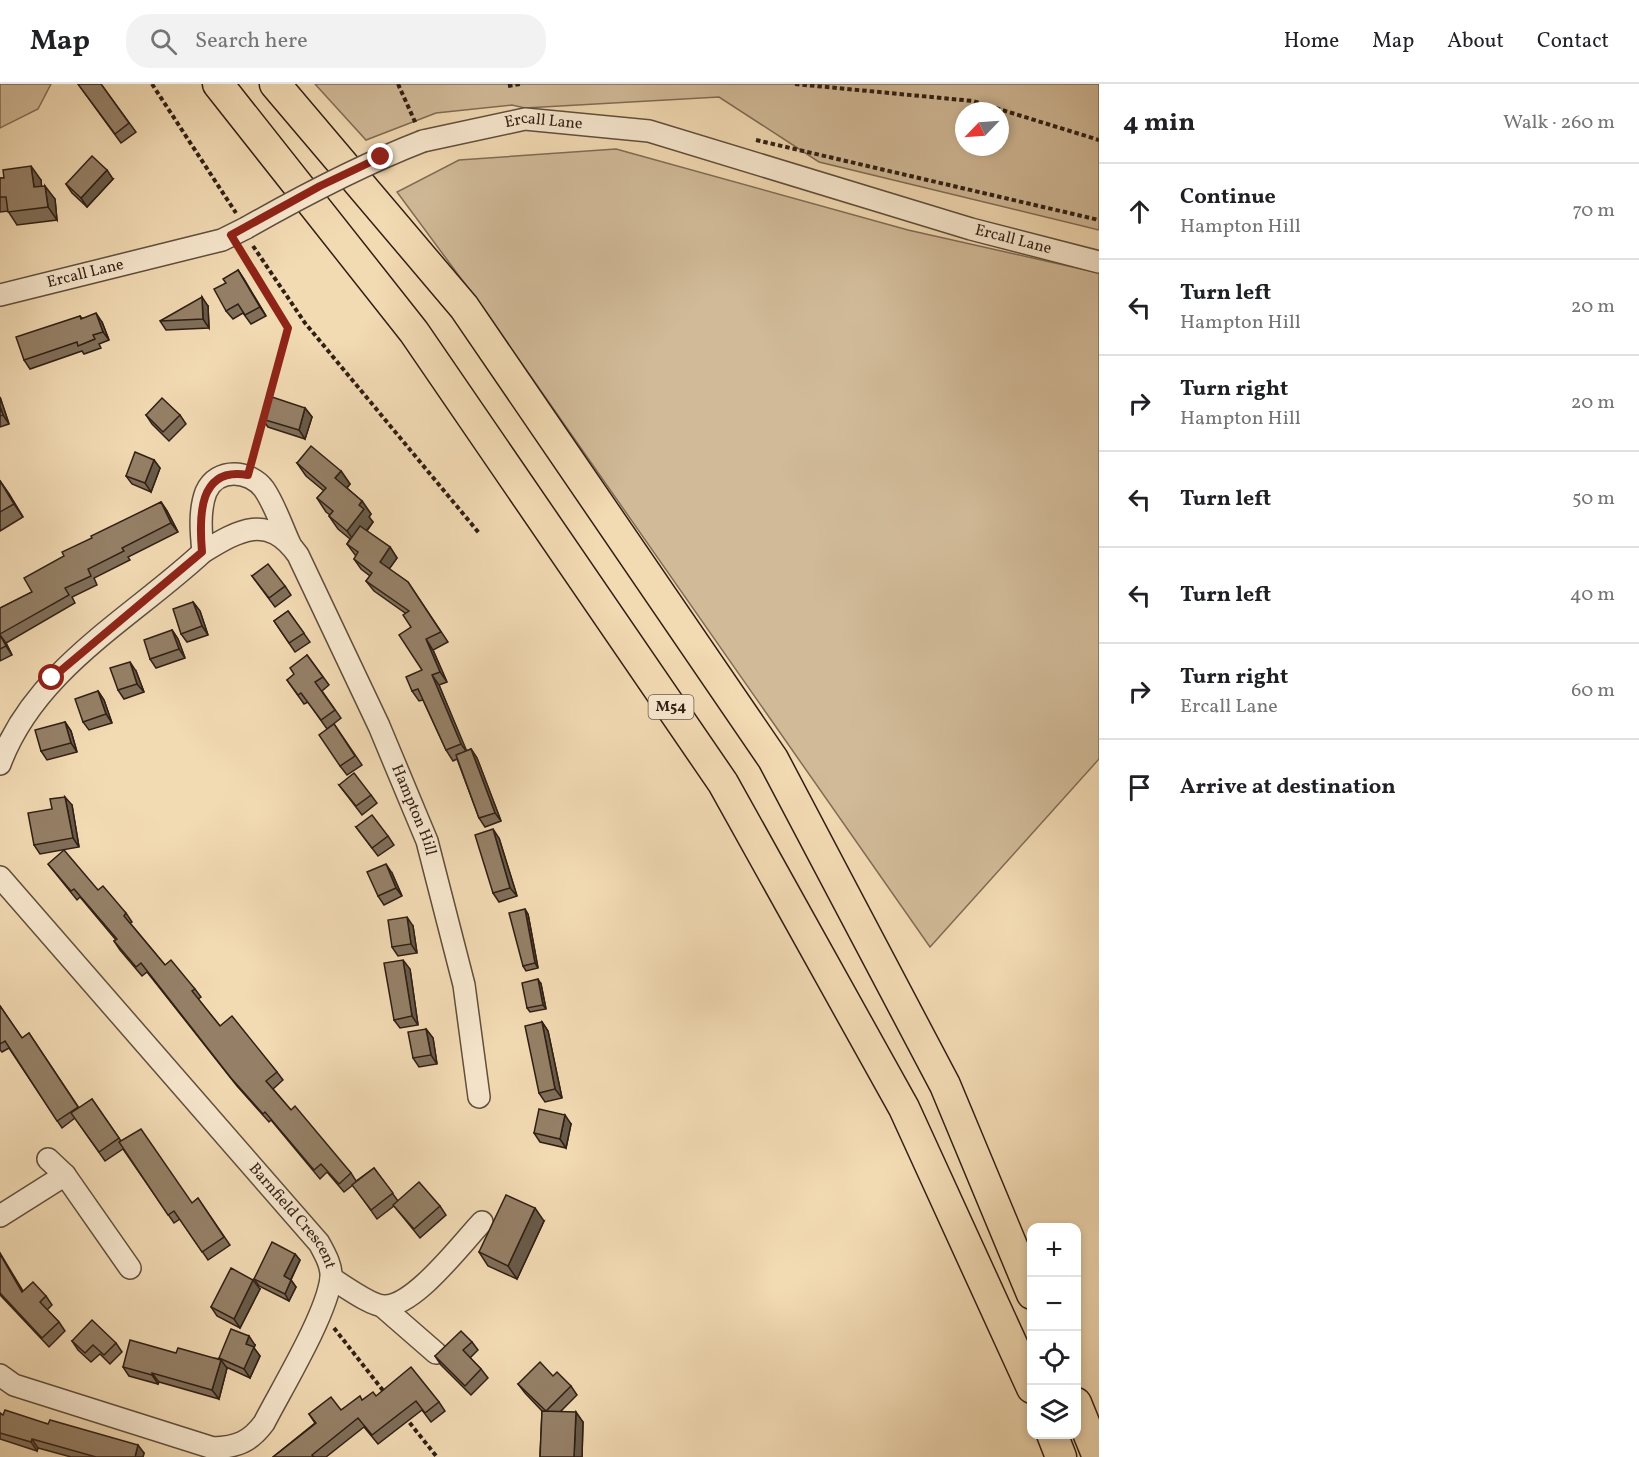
<!DOCTYPE html>
<meta charset="utf-8">
<style>
body{margin:0;font-family:Vollkorn,serif;background:#f2f2f2;color:#202124}
.controls{position:absolute;right:18px;bottom:18px;display:grid;overflow:hidden;border-radius:12px;box-shadow:0 3px 9px #0003}
.controls button{width:54px;height:54px;display:grid;place-items:center;padding:0;border:0;border-bottom:2px solid #e0e0e0;background:#fff;color:#202124;font:30px sans-serif}
.compass{position:absolute;left:955px;top:18px;width:54px;height:54px;border-radius:50%;background:#fff;box-shadow:0 3px 9px #0003;rotate:245deg}
.stop{position:absolute;width:18px;height:18px;margin:-14px;border:4px solid #8f2418;border-radius:50%;background:#fff}
.stop.end{background:#8f2418;border-color:#fff;box-shadow:0 2px 6px #0008}
.list{margin:0;padding:0;list-style:none}
h2{display:flex;justify-content:space-between;align-items:center;height:78px;margin:0;padding:0 24px;font-size:26px}
h2 small{font-size:20px;font-weight:400;color:#757577}
.list li{display:grid;grid-template-columns:39px 1fr auto;gap:18px;align-items:center;box-sizing:border-box;height:96px;padding:0 24px;border-top:2px solid #e0e0e0}
.list b{display:block;font-size:22px;white-space:nowrap}
.list p{margin:0;font-size:20px;white-space:nowrap;color:#757577}
.list em{font-size:20px;font-style:normal;color:#757577}
.icon{flex:none;width:33px;height:33px;fill:none;stroke:currentColor;stroke-width:2;stroke-linecap:round;stroke-linejoin:round}
.map{position:relative;flex:none;width:1099px;height:1373px;overflow:hidden}
header{display:flex;align-items:center;gap:36px;box-sizing:border-box;height:84px;padding:0 30px;background:#fff;border-bottom:2px solid #e0e0e0}
header strong{font-size:28px}
nav{display:flex;gap:33px;margin-inline-start:auto;font-size:21px}
.search{width:420px;height:54px;background:#f2f2f2;display:flex;align-items:center;gap:15px;box-sizing:border-box;padding:0 21px;border-radius:24px;color:#757577;font-size:22px}
main{display:flex}
aside{flex:1;background:#fff}
.map>svg:first-child{display:block}
.green{fill:#d1ba98;stroke:#806c56;stroke-width:1.5;fill-rule:evenodd}
.lines{fill:none;stroke-linecap:round;stroke-linejoin:round}
.minor-casing{stroke:#604e3c;stroke-width:24}
.highway-casing{stroke:#301f15;stroke-width:33}
.path{stroke:#301f15;stroke-width:4;stroke-dasharray:4.5 3;stroke-linecap:butt}
.minor{stroke:#f7e7ce;stroke-width:21}
.highway{stroke:#f2dab3;stroke-width:30}
.minor-bridge-casing{stroke:#604e3c;stroke-width:24;stroke-linecap:butt}
.minor-bridge{stroke:#f7e7ce;stroke-width:21}
.wall{fill:#806e59;stroke:#301f15;stroke-width:1.5}
.shaded-wall{fill:#685a48;stroke:#301f15;stroke-width:1.5}
.building{fill:#958067;stroke:#301f15;stroke-width:1.5}
.route{stroke:#8f2418;stroke-width:8}
.labels{text-anchor:middle;dominant-baseline:central;stroke-width:5;stroke-linejoin:round;paint-order:stroke}
.shield{fill:#f7e7ce;stroke:#6c5b4c;stroke-width:1.5}
.shield-label{font-size:15px;font-weight:bold;fill:#301f15}
.street-label{font-size:16px;fill:#301f15;stroke:#f7e7ce}
</style>
<header>
<strong>Map</strong>
<div class="search"><svg class="icon" aria-label="search" viewBox="0 0 24 24"><circle cx="10" cy="10" r="6"/><path d="M15 15l6 6"/></svg>Search here</div>
<nav><a>Home</a><a>Map</a><a>About</a><a>Contact</a></nav>
</header>
<main>
<div class="map">
<svg width="1099" height="1373" viewBox="0 0 1099 1373">
<rect width="100%" height="100%" fill="#f2dab3"/>
<filter id="stains"><feTurbulence type="fractalNoise" baseFrequency=".00333" numOctaves="4"/><feColorMatrix values="0 0 0 0 .2 0 0 0 0 .09 0 0 0 0 .02 0 0 0 .5 -.17"/></filter>
<radialGradient id="worn" r=".72"><stop offset=".6" stop-color="#630" stop-opacity="0"/><stop offset="1" stop-color="#630" stop-opacity=".3"/></radialGradient>
<g class="green">
<path d="M0,0H51L38,25L0,44Z"/>
<path d="M315,0H1099V146L819,78L719,13L525,24L512,21L436,29L366,56ZM964,27H1000V63H964Z"/>
<path d="M616,65L908,146L1099,189V675L930,863L485,227L397,108L459,76Z"/>
</g>
<g class="lines">
<g class="minor-casing">
<g id="minor">
<path id="s1" d="M423,57L525,35L649,47L971,145L1099,178"/>
<path id="s2" d="M0,211L222,156L246,144"/>
<path d="M203,468C201,449 199,426 206,408C217,383 250,386 264,405C275,421 282,443 290,460"/>
<path id="s3" d="M0,680C35,585 132,534 203,468C239,446 268,429 298,471L379,642L427,757L464,901L479,1013"/>
<path id="s4" d="M0,793L319,1159C325,1170 332,1182 331,1194C327,1230 282,1304 264,1339C250,1358 237,1363 213,1364L14,1301L0,1291"/>
<path d="M48,1075L65,1091L130,1184"/>
<path d="M0,1132L65,1091"/>
<path d="M331,1194C343,1201 371,1222 384,1222C414,1223 462,1159 482,1138"/>
<path d="M382,1222L436,1269"/>
</g>
</g>
<g class="highway-casing">
<g id="highway">
<path d="M218,0L414,248L723,699L904,1024L1032,1304"/>
<path d="M275,0L464,223L773,675L945,1001L1032,1210"/>
<path d="M1076,1319L1098,1373"/>
<path d="M1052,1350L1061,1373"/>
</g>
</g>
<g class="path">
<path d="M152,0L236,129"/>
<path d="M398,0L416,40"/>
<path d="M795,0L973,17L1099,56"/>
<path d="M508,2L520,0"/>
<path d="M756,56L1099,136"/>
<path d="M253,162L305,239L479,449"/>
<path d="M241,167L288,244L268,315"/>
<path d="M252,376L263,334"/>
<path d="M334,1244L385,1309"/>
<path d="M405,1333L437,1373"/>
</g>
<use href="#minor" class="minor"/>
<use href="#highway" class="highway"/>
<g class="minor-bridge-casing">
<path id="minor-bridge" d="M246,144C304,111 361,81 423,57"/>
</g>
<use href="#minor-bridge" class="minor-bridge"/>
</g>
<g class="wall">
<path d="M78,0H101L136,48L121,59Z"/>
<path d="M0,94L41,96V102L55,115L57,136L17,141L8,127L0,128Z"/>
<path d="M113,95L87,123L72,109L66,100Z"/>
<path d="M238,186L266,232L251,240L243,229L233,235L226,227V199Z"/>
<path d="M208,222L209,244L166,246L160,237Z"/>
<path d="M80,232L82,234L102,238L109,256L99,260L101,264L84,270L82,267L30,285L24,276Z"/>
<path d="M0,313L9,340L0,343Z"/>
<path d="M305,324L312,333L305,355L268,343L262,335Z"/>
<path d="M146,331H180L186,340L169,357L152,340Z"/>
<path d="M154,376L160,384L151,408L132,400L126,392Z"/>
<path d="M297,379L341,387L350,400L347,404L362,417L371,430L369,433L373,438L367,447L390,463L397,474L389,485L408,498L448,558L433,566L447,598L439,601L466,667L471,665L477,674L501,737L485,743L479,734L457,675L453,677L446,666L423,616L419,617L412,607L422,586L411,543L405,529L374,507L366,497L370,492L361,485L354,475L356,472L347,460L350,455L338,445L329,432L330,431L326,428L317,414L324,407L306,392Z"/>
<path d="M0,397L9,410L23,433L0,447Z"/>
<path d="M161,418L167,427L178,448L128,473L130,476L94,494L97,501L72,513L75,519L6,559L12,571L0,577V524L32,508L64,472L92,454Z"/>
<path d="M252,492L285,502L291,511L275,523Z"/>
<path d="M193,518L200,527L208,551L187,558L181,550Z"/>
<path d="M288,527L310,558L295,568L274,537Z"/>
<path d="M172,546L178,555L185,574L156,584L150,575Z"/>
<path d="M307,571L329,601L322,607L341,634L327,645L308,618L304,620L287,596L294,591Z"/>
<path d="M136,587L144,608L124,615L118,606Z"/>
<path d="M98,607L104,616L112,639L89,646L83,638Z"/>
<path d="M65,638L71,647L77,668L47,676L41,667Z"/>
<path d="M334,640L362,681L347,691L340,682Z"/>
<path d="M339,701L371,711L377,719L362,731Z"/>
<path d="M72,721L79,763L40,770L34,761L52,725Z"/>
<path d="M356,743L388,752L394,761L378,772Z"/>
<path d="M499,754L517,812L499,818L493,809Z"/>
<path d="M48,780L98,806L126,829L132,838L130,839L165,881L195,905L201,913L198,915L220,942L277,988L283,996L273,1005L291,1026L351,1089L356,1097L374,1084L398,1117L440,1122L446,1131L420,1154L394,1122L377,1135L353,1101L344,1108L327,1088L320,1095L271,1036L269,1038L237,1002L147,888L142,892L120,866L114,857L116,856L80,813L77,816Z"/>
<path d="M392,789L402,812L384,821L378,812Z"/>
<path d="M528,830L538,884L526,887L523,882Z"/>
<path d="M413,842L417,869L398,872L392,863Z"/>
<path d="M410,885L418,941L400,944L394,936Z"/>
<path d="M541,900L546,925L530,928L527,924Z"/>
<path d="M0,922L22,954L29,949L79,1024L92,1015L121,1057L192,1119L198,1114L230,1161L208,1176L180,1135L174,1139L123,1065L105,1077L75,1034L62,1044L9,964L2,968L0,966Z"/>
<path d="M542,938L548,947L562,1014L545,1018L539,1009Z"/>
<path d="M426,945L433,954L437,980L419,983L413,974Z"/>
<path d="M571,1040L566,1064L540,1058L534,1049Z"/>
<path d="M544,1137L517,1195L488,1182L479,1168Z"/>
<path d="M0,1169L23,1207L46,1212L52,1221L47,1226L59,1238L65,1247L49,1263L0,1211Z"/>
<path d="M295,1170L300,1176L291,1196L296,1203L289,1217L259,1202L254,1195Z"/>
<path d="M260,1205L240,1244L217,1232L211,1223Z"/>
<path d="M72,1257L116,1259L122,1268L110,1280L100,1270L91,1278L78,1266Z"/>
<path d="M472,1258L478,1266L470,1274L481,1285L488,1294L471,1311L441,1281L435,1272Z"/>
<path d="M255,1261L254,1264L260,1272L250,1294L226,1283L227,1284L219,1315L159,1298L158,1300L129,1292L123,1283L176,1269L220,1275L219,1274Z"/>
<path d="M553,1292L571,1302L577,1311L561,1327L583,1338L582,1373H540L542,1327L525,1309L518,1300Z"/>
<path d="M376,1312L439,1318L445,1327L431,1338L422,1326L378,1360L364,1343L326,1373H273L315,1339L309,1330L341,1326L362,1316Z"/>
<path d="M0,1329L3,1331L48,1340L144,1369L143,1373H71L38,1364L37,1367L0,1355Z"/>
</g>
<g class="shaded-wall">
<path d="M31,82L41,96L43,116L34,103Z"/>
<path d="M107,86L113,95L87,123L81,114Z"/>
<path d="M45,102L55,115L57,136L48,123Z"/>
<path d="M238,186L244,195L266,232L260,223Z"/>
<path d="M202,213L208,222L209,244L203,235Z"/>
<path d="M96,229L102,238L109,256L103,248Z"/>
<path d="M0,313L9,340L3,331L0,323Z"/>
<path d="M305,324L312,333L305,355L299,346Z"/>
<path d="M154,376L160,384L151,408L145,399Z"/>
<path d="M341,387L350,400L344,407L335,394Z"/>
<path d="M0,397L9,410L23,433L14,420Z"/>
<path d="M362,417L371,430L369,433L373,438L356,460L347,447L359,421Z"/>
<path d="M161,418L167,427L178,448L171,439Z"/>
<path d="M390,463L397,474L387,488L380,478Z"/>
<path d="M193,518L200,527L208,551L202,542Z"/>
<path d="M172,546L178,555L185,574L179,565Z"/>
<path d="M0,551L6,559L12,571L6,562Z"/>
<path d="M426,555L433,566L447,598L440,588Z"/>
<path d="M130,578L136,587L144,608L137,600Z"/>
<path d="M432,591L439,601L468,670L461,660Z"/>
<path d="M98,607L104,616L112,639L106,630Z"/>
<path d="M65,638L71,647L77,668L71,659Z"/>
<path d="M471,665L477,674L501,737L495,729Z"/>
<path d="M65,713L72,721L79,763L73,754Z"/>
<path d="M493,745L499,754L517,812L510,804Z"/>
<path d="M386,780L392,789L402,812L396,804Z"/>
<path d="M525,825L528,830L538,884L535,879Z"/>
<path d="M407,833L413,842L417,869L411,860Z"/>
<path d="M403,876L410,885L418,941L412,932Z"/>
<path d="M538,895L541,900L546,925L543,921Z"/>
<path d="M542,938L548,947L562,1014L555,1005Z"/>
<path d="M426,945L433,954L437,980L431,971Z"/>
<path d="M565,1031L571,1040L566,1064L560,1055Z"/>
<path d="M535,1124L544,1137L517,1195L508,1182Z"/>
<path d="M295,1170L300,1176L289,1199L284,1192Z"/>
<path d="M253,1196L260,1205L240,1244L234,1235Z"/>
<path d="M291,1196L296,1203L289,1217L285,1210Z"/>
<path d="M249,1252L255,1261L254,1264L260,1272L250,1294L244,1285L246,1260Z"/>
<path d="M221,1276L227,1284L219,1315L212,1306Z"/>
<path d="M152,1289L159,1298L158,1300L152,1291Z"/>
<path d="M576,1328L583,1338L582,1373H574Z"/>
<path d="M32,1355L38,1364L37,1367L31,1358Z"/>
<path d="M138,1361L144,1369L143,1373H135Z"/>
</g>
<g class="building">
<path d="M78,0H101L129,39L115,50Z"/>
<path d="M92,72L107,86L81,114L66,100Z"/>
<path d="M31,82L34,103L45,102L48,123L8,128L6,113H0V94H4L3,86Z"/>
<path d="M238,186L260,223L245,231L238,220L226,227L214,205L226,199L223,195Z"/>
<path d="M202,213L203,235L160,237Z"/>
<path d="M96,229L103,248L93,251L95,255L78,262L77,258L24,276L16,253L80,232L81,235Z"/>
<path d="M269,312L305,324L299,346L262,335Z"/>
<path d="M162,314L180,331L163,348L146,331Z"/>
<path d="M0,323L3,331L0,332Z"/>
<path d="M311,362L341,387L335,394L362,417L359,421L364,425L347,447L329,432L333,427L317,414L326,404L297,379Z"/>
<path d="M135,368L154,376L145,399L126,392Z"/>
<path d="M0,397L14,420L0,428Z"/>
<path d="M161,418L171,439L122,464L124,467L88,485L91,492L65,504L69,511L0,550V524L32,508L24,494L64,472L62,468L92,454L91,452Z"/>
<path d="M360,442L390,463L380,478L408,498L441,548L426,555L440,588L432,591L461,660L446,666L418,605L412,607L406,593L422,586L399,551L411,543L403,531L409,527L366,497L372,489L354,475L358,468L347,460Z"/>
<path d="M268,480L285,502L269,514L252,492Z"/>
<path d="M193,518L202,542L181,550L173,525Z"/>
<path d="M288,527L304,549L289,559L274,537Z"/>
<path d="M172,546L179,565L150,575L144,556Z"/>
<path d="M0,551L6,562L0,565Z"/>
<path d="M307,571L323,593L315,598L335,626L321,636L301,609L298,611L287,596L294,590L290,584Z"/>
<path d="M130,578L137,600L118,606L110,584Z"/>
<path d="M98,607L106,630L83,638L75,615Z"/>
<path d="M65,638L71,659L41,667L35,646Z"/>
<path d="M334,640L355,672L340,682L319,651Z"/>
<path d="M471,665L495,729L479,734L456,671Z"/>
<path d="M354,689L371,711L356,722L339,701Z"/>
<path d="M65,713L73,754L34,761L28,729L52,725L50,715Z"/>
<path d="M372,731L388,752L372,764L356,743Z"/>
<path d="M493,745L510,804L493,809L475,751Z"/>
<path d="M64,766L98,806L103,802L126,829L124,832L165,881L171,876L195,905L192,907L220,942L232,932L277,988L266,997L291,1026L295,1022L351,1089L339,1100L321,1080L314,1086L265,1028L263,1030L231,994L141,879L136,883L114,857L117,855L74,805L71,807L48,780Z"/>
<path d="M386,780L396,804L378,812L367,788Z"/>
<path d="M525,825L535,879L523,882L509,829Z"/>
<path d="M407,833L411,860L392,863L388,836Z"/>
<path d="M403,876L412,932L394,936L384,879Z"/>
<path d="M538,895L543,921L527,924L522,899Z"/>
<path d="M0,922L22,954L29,949L78,1023L57,1037L5,957L0,960Z"/>
<path d="M542,938L555,1005L539,1009L525,942Z"/>
<path d="M426,945L431,971L413,974L408,948Z"/>
<path d="M92,1015L119,1054L99,1068L71,1029Z"/>
<path d="M539,1025L565,1031L560,1055L534,1049Z"/>
<path d="M141,1045L192,1119L198,1114L224,1153L202,1168L174,1127L168,1131L119,1058Z"/>
<path d="M374,1084L393,1109L371,1126L352,1101Z"/>
<path d="M419,1098L440,1122L414,1145L393,1121Z"/>
<path d="M506,1111L535,1124L508,1182L479,1168Z"/>
<path d="M272,1158L295,1170L284,1192L291,1196L285,1210L254,1195Z"/>
<path d="M0,1170L22,1208L33,1198L46,1212L40,1218L59,1238L42,1254L0,1209Z"/>
<path d="M231,1184L253,1196L234,1235L211,1223Z"/>
<path d="M92,1236L116,1259L104,1271L93,1261L85,1269L72,1257Z"/>
<path d="M231,1245L249,1252L246,1260L254,1263L244,1285L219,1274Z"/>
<path d="M461,1247L472,1258L463,1266L481,1285L465,1302L435,1272Z"/>
<path d="M130,1256L176,1269L178,1264L221,1276L212,1306L152,1289V1291L123,1283Z"/>
<path d="M540,1278L553,1292L557,1288L571,1302L546,1327L518,1300Z"/>
<path d="M411,1283L439,1318L425,1329L416,1317L372,1351L358,1334L312,1371L314,1373H273L316,1339L309,1330L331,1313L341,1326L360,1312L362,1316L373,1308L376,1312Z"/>
<path d="M5,1326L48,1340L50,1336L138,1361L135,1373H96L32,1355L31,1358L0,1349V1329L3,1331Z"/>
<path d="M542,1327L576,1328L574,1373H540Z"/>
</g>
<g class="lines">
<path class="route" d="M52,594L202,468C199,433 198,382 248,391L288,244L231,151L320,102L381,73"/>
</g>
<g class="labels">
<rect class="shield" x="648.5" y="611" width="45" height="24" rx="4.5"/>
<g class="shield-label">
<text x="671" y="623">M54</text>
</g>
<g class="street-label">
<text stroke="none"><textPath href="#s1" startOffset="123">Ercall Lane</textPath></text>
<text stroke="none"><textPath href="#s1" startOffset="609">Ercall Lane</textPath></text>
<text stroke="none"><textPath href="#s2" startOffset="88">Ercall Lane</textPath></text>
<text stroke="none"><textPath href="#s3" startOffset="687">Hampton Hill</textPath></text>
<text stroke="none"><textPath href="#s4" startOffset="448">Barnfield Crescent</textPath></text>
</g>
</g>
<rect width="100%" height="100%" filter="url(#stains)"/>
<rect width="100%" height="100%" fill="url(#worn)"/>
</svg>
<div class="controls">
<button>+</button>
<button>−</button>
<button><svg class="icon" aria-label="locate" viewBox="0 0 24 24"><circle cx="12" cy="12" r="6"/><path d="M12 2v4M12 18v4M2 12h4M18 12h4"/></svg></button>
<button><svg class="icon" aria-label="layers" viewBox="0 0 24 24"><path d="M12 4l9 5-9 5-9-5zM3 14l9 5 9-5"/></svg></button>
</div>
<svg class="compass" viewBox="-18 -18 36 36"><path d="M0-13l5 13h-10z" fill="#e53935"/><path d="M0 13l5-13h-10z" fill="#757577"/></svg>
<div class="stop" style="left:52px;top:594px"></div>
<div class="stop end" style="left:381px;top:73px"></div>
</div>
<aside>
<h2>4 min<small>Walk · 260 m</small></h2>
<ul class="list">
<li><svg class="icon" aria-label="ahead" viewBox="0 0 24 24"><path d="M12 20V5M6 11l6-6 6 6"/></svg><div><b>Continue</b><p>Hampton Hill</p></div><em>70 m</em></li>
<li><svg class="icon" aria-label="left" viewBox="0 0 24 24"><path d="M17 20v-9H6M10 6l-5 5 5 5"/></svg><div><b>Turn left</b><p>Hampton Hill</p></div><em>20 m</em></li>
<li><svg class="icon" aria-label="right" viewBox="0 0 24 24"><path d="M7 20v-9h11M14 6l5 5-5 5"/></svg><div><b>Turn right</b><p>Hampton Hill</p></div><em>20 m</em></li>
<li><svg class="icon" aria-label="left" viewBox="0 0 24 24"><path d="M17 20v-9H6M10 6l-5 5 5 5"/></svg><div><b>Turn left</b></div><em>50 m</em></li>
<li><svg class="icon" aria-label="left" viewBox="0 0 24 24"><path d="M17 20v-9H6M10 6l-5 5 5 5"/></svg><div><b>Turn left</b></div><em>40 m</em></li>
<li><svg class="icon" aria-label="right" viewBox="0 0 24 24"><path d="M7 20v-9h11M14 6l5 5-5 5"/></svg><div><b>Turn right</b><p>Ercall Lane</p></div><em>60 m</em></li>
<li><svg class="icon" aria-label="arrive" viewBox="0 0 24 24"><path d="M6 21V4h12l-3 4 3 4H6"/></svg><div><b>Arrive at destination</b></div></li>
</ul>
</aside>
</main>
